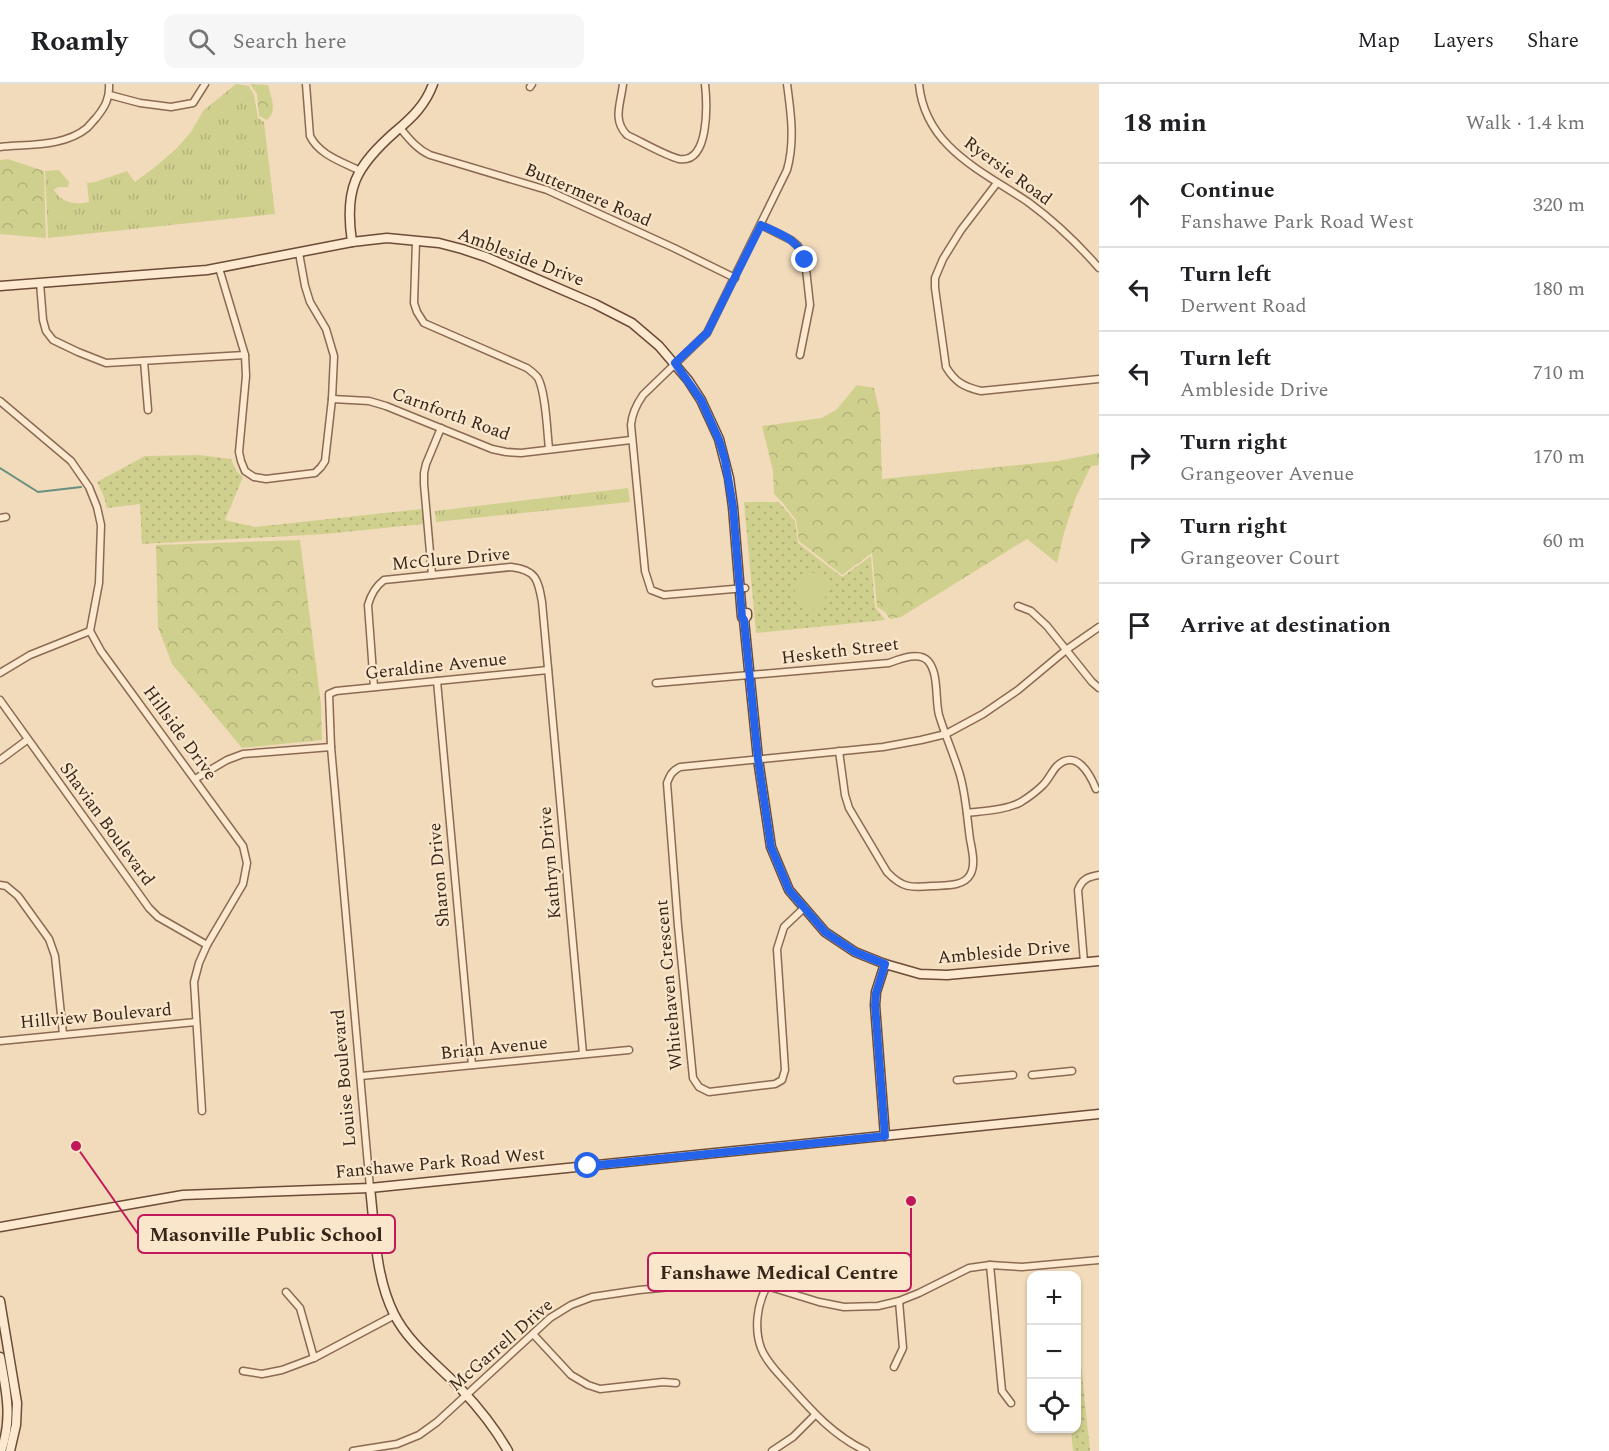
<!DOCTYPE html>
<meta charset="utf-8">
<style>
body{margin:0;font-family:Spectral,serif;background:#f6f6f6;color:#202124}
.controls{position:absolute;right:18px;bottom:18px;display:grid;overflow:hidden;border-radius:12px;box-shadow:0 2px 4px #0004}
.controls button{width:54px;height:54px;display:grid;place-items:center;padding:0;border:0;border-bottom:2px solid #e0e0e0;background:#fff;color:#202124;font:30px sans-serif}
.stop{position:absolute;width:18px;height:18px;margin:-14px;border:4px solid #2563eb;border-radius:50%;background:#fff}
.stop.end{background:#2563eb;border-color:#fff;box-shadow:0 2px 6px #0008}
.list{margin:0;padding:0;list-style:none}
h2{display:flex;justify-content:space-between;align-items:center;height:78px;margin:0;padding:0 24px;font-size:26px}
h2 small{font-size:20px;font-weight:400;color:#757577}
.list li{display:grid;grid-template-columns:39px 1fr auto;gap:18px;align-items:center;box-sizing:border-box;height:84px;padding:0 24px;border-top:2px solid #e0e0e0}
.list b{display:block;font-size:22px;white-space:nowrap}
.list p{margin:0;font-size:20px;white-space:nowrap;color:#757577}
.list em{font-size:20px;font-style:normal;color:#757577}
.icon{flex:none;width:33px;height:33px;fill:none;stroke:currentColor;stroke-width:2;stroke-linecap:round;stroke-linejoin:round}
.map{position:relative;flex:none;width:1099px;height:1367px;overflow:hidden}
header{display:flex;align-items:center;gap:36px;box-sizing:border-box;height:84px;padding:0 30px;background:#fff;border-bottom:2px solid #e0e0e0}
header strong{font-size:28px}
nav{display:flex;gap:33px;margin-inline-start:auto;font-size:21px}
.search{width:420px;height:54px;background:#f6f6f6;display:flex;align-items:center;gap:15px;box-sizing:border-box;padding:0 21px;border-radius:12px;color:#757577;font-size:22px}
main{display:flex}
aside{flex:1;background:#fff}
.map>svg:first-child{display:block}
.grass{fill:url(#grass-tufts)}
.forest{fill:url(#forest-crowns)}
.park{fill:url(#park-dots)}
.garden{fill:#d0d08e}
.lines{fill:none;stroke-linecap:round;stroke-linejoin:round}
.stream{stroke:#679081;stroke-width:2}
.street-casing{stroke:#8a6a53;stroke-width:9}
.secondary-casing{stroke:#6c4b37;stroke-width:11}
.street{stroke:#fce9cf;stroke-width:6}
.secondary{stroke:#fce9cf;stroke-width:8}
.route{stroke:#2563eb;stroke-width:8}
.labels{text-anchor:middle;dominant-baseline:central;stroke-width:4.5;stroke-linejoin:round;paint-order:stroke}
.street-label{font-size:18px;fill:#38251a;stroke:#f9e6cb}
.leader{fill:none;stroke:#c2185b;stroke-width:2}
.callout-dot{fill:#c2185b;stroke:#f9e6cb;stroke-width:2}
.callout{fill:#f9e6cb;stroke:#c2185b;stroke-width:2}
.callout-label{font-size:20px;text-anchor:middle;font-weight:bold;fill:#38251a}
</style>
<header>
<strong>Roamly</strong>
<div class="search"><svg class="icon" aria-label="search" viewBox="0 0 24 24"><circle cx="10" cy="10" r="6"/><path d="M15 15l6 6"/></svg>Search here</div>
<nav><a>Map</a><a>Layers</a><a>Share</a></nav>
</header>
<main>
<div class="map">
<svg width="1099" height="1367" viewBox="0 0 1099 1367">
<defs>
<pattern id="grass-tufts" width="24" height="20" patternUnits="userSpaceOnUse" patternTransform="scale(1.5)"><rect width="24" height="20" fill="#d0d08e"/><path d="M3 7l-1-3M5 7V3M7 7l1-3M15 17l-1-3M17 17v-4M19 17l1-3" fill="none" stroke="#b3b27a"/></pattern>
<pattern id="forest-crowns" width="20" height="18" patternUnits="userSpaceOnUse" patternTransform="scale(1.5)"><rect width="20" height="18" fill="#d0d08e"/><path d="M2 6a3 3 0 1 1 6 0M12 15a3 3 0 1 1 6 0" fill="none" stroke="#b3b27a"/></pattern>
<pattern id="park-dots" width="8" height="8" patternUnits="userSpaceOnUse" patternTransform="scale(1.5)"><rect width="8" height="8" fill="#d0d08e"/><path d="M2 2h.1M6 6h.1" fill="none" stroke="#b3b27a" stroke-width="1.8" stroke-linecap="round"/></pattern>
</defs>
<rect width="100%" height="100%" fill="#f2dbbb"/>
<g class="grass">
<path d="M236,0L249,2L254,11L258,34L264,38L275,130L48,154L45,87L59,86L69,98L68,103H58L54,106C61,119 76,121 89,118L87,99L95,98L127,87L135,98L155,83L176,65L191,48L203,27Z"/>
<path d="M628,404L630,418L436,438L435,427Z"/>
</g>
<g class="forest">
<path d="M250,0L268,1C271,13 278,27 267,36L259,32L257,10Z"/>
<path d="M8,75L44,87L46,154L0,150V76Z"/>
<path d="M857,301L874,304L880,330L882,395L1058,377L1099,369V381L1091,382L1076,413L1064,449L1057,479L1027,455L901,533L890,535L885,528L877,523L872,469L842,491L799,457L796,436L782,418L774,410L773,387L762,342L822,334L837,325Z"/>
<path d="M300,456L321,620L322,656L242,664L172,580L158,543L156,461Z"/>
</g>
<g class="park">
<path d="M199,371L231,375L237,388L243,393L225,436L255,443L422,425L423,440L325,450L142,460L140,420L107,424L104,413L97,398L145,372Z"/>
<path d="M744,418H779L795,437L798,459L842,493L871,472L875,523L885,536L756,549Z"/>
<path d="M1077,1242L1090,1367H1073L1071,1345L1076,1344Z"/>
</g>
<path class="garden" d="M805,485L832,498L818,528L791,516Z"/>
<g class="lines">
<path class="stream" d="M0,384L38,408L81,403"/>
<g class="street-casing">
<g id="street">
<path d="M306,0L310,52C319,71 343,78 360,87"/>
<path d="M623,0C621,19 612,36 627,51C640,57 666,72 679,75C710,80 707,19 705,0"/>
<path d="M919,0C925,63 982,87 1028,118C1054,137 1078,160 1099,184"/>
<path d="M530,3L532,0"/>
<path d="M110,11L140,19L171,23L193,19L205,0"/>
<path d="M400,44C409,55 417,65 430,71L547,106L674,164L735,194"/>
<path d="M0,63C28,60 64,63 87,44C90,41 93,37 96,34C105,23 110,14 109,0"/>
<path d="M997,99L961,146L943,175L935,194V204L946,283C955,298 964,303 981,307L1099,295"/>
<path d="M761,141L791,156L798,162L805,176L810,221L800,271"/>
<path d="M416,157L414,219L417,228L424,239L527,284C531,287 535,290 538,294C546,309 547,347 549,365"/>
<path d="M219,184L245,271L246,292L239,368L241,377L245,387L254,393L266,395L315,389L321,383L325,377L332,315L334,272L326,245L310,218L305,202L299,169"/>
<path d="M40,199L43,236L46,247L53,256L78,268L106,279L245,271"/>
<path d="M144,277L148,326"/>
<path d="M332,315L369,317L386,322L492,365L506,368L521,369L631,356"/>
<path d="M0,317L71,377L89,403L97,423L101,441L99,499L90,547L101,567L243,762L247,779L243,800L207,861L199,879L194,898L202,1027"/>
<path d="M0,434L6,433"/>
<path d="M432,491L424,400V389L426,380L441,344"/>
<path d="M745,504L664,511L651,506L645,487L631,341C632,329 636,321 643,311L707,249L787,86C795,58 791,29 787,0"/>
<path d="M1018,522L1031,527L1047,542L1092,598L1099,604"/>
<path d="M0,589L30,571L90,547"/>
<path d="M437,597L472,981"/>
<path d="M656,599L889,579C900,575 919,567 928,577C939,589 935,616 939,631C945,651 954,671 960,691C966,712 967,734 970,755C972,766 976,781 970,791C963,803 944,801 932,802C911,804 902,804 887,788L849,724L845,711L839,667"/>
<path d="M374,603L368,521C371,510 375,503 384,496L511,483C536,486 538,495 542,518L583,970"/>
<path d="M0,616L149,824L158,833L207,861"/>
<path d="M0,676L27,656"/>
<path d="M195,695L227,676L243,670L331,663"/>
<path d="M967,729C984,727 1006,726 1021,718C1029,713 1037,707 1043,701C1049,695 1052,687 1057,682C1076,664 1090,690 1096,705"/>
<path d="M0,801L6,802L18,812L49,855L55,872L63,950"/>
<path d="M804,824L784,843L777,865L785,986L782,996L775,1000L709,1008L699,1003L693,994L678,842L667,699C670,691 672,687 680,683L883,663L921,656L946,650L983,630L1018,606L1066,566L1099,543"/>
<path d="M1084,878L1078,806C1082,795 1088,793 1099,791"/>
<path d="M0,957L196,938"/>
<path d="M1032,991L1072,987"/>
<path d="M361,992L629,966"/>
<path d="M957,996L1013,991"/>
<path d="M370,1104L331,663L329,610L336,607L548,586"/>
<path d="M990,1181L1002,1307L1011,1319"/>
<path d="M767,1202C757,1220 754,1245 761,1264C766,1277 777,1288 786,1298C810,1325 832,1351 866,1367"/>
<path d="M286,1208L300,1224L314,1274"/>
<path d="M533,1250L571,1291L588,1301L600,1305L663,1298L676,1299"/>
<path d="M894,1283L903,1264L899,1217"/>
<path d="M243,1287L262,1290L282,1286L314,1274L395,1231"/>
<path d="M353,1367L397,1360L419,1351L437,1338L550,1234L571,1221L592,1213L639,1206L735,1197L767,1202L819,1218L844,1223L878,1222L899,1217L919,1209L969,1184L990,1181L1022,1183L1099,1176"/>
<path d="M772,1367L793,1353L815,1331"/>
</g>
</g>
<g class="secondary-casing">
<g id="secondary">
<path d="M352,158C344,105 355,83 396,47C412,34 426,20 433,0"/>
<path d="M0,202L207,186L352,158L387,154L439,159L462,165L486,173L595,220L632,239L659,262L688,296L701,316L719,355L729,394L733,423L742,533"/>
<path d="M747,529V532L744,536L758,675L771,763L789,806L825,848L855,868L885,880L920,890L947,891L1099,877"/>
<path d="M885,1052L875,921L876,908L885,880"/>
<path d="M370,1104C375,1146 375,1192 394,1230C409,1260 438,1281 461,1305C479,1324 495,1344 508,1367"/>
<path d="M0,1143L183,1111L370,1104L1099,1030"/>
<path d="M0,1217L17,1319L16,1341L10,1367"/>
<path d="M0,1273C6,1306 13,1334 1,1367"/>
</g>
</g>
<use href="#street" class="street"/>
<use href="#secondary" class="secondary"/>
</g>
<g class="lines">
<path class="route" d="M588,1082L885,1052L875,921L876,909L885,880L855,868L825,848L789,806L771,763L758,675L744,536L742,533L733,423L725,376L719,356L701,316L675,279L707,249L761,141C780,150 797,154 805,176"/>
</g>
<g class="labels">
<g class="street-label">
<text transform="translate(1008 87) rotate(36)">Ryersie Road</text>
<text transform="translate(588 111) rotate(23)">Buttermere Road</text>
<text transform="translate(521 173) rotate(21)">Ambleside Drive</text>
<text transform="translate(451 330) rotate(20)">Carnforth Road</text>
<text transform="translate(451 475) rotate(-5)">McClure Drive</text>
<text transform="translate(840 567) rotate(-7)">Hesketh Street</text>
<text transform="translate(436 582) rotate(-6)">Geraldine Avenue</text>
<text transform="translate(180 649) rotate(54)">Hillside Drive</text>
<text transform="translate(107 740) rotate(54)">Shavian Boulevard</text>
<text transform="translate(550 779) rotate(-95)">Kathryn Drive</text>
<text transform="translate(439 791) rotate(-95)">Sharon Drive</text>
<text transform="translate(1004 868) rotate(-5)">Ambleside Drive</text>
<text transform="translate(669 901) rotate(-95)">Whitehaven Crescent</text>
<text transform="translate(96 932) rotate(-5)">Hillview Boulevard</text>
<text transform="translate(494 964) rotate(-6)">Brian Avenue</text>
<text transform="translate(344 994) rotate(-95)">Louise Boulevard</text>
<text transform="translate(440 1079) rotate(-5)">Fanshawe Park Road West</text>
<text transform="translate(501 1261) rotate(-41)">McGarrell Drive</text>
</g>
</g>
<path class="leader" d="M76 1062L138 1150M911 1117L911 1188"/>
<g class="callout-dot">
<circle cx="76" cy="1062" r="6"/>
<circle cx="911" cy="1117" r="6"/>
</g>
<g class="callout">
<rect x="138" y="1131" width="257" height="38" rx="6"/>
<rect x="648" y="1169" width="263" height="38" rx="6"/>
</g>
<g class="callout-label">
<text x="266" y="1157">Masonville Public School</text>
<text x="779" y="1195">Fanshawe Medical Centre</text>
</g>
</svg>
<div class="controls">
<button>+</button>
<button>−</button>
<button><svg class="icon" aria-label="locate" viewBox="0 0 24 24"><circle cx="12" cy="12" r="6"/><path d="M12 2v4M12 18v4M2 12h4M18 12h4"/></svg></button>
</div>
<div class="stop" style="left:588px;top:1082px"></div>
<div class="stop end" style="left:805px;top:176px"></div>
</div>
<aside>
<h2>18 min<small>Walk · 1.4 km</small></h2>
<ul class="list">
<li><svg class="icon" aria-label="ahead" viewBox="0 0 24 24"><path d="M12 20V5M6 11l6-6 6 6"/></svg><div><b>Continue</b><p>Fanshawe Park Road West</p></div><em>320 m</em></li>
<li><svg class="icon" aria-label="left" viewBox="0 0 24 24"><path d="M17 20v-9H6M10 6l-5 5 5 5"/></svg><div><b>Turn left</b><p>Derwent Road</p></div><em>180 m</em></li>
<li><svg class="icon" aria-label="left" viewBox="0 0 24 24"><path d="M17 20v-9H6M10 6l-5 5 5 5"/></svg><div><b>Turn left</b><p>Ambleside Drive</p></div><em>710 m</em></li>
<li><svg class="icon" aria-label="right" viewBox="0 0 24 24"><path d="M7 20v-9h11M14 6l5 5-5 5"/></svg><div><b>Turn right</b><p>Grangeover Avenue</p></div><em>170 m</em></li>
<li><svg class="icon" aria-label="right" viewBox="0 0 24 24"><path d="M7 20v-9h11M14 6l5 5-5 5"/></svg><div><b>Turn right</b><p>Grangeover Court</p></div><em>60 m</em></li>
<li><svg class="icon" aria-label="arrive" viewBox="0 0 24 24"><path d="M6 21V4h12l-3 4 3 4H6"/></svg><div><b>Arrive at destination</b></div></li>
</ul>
</aside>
</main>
